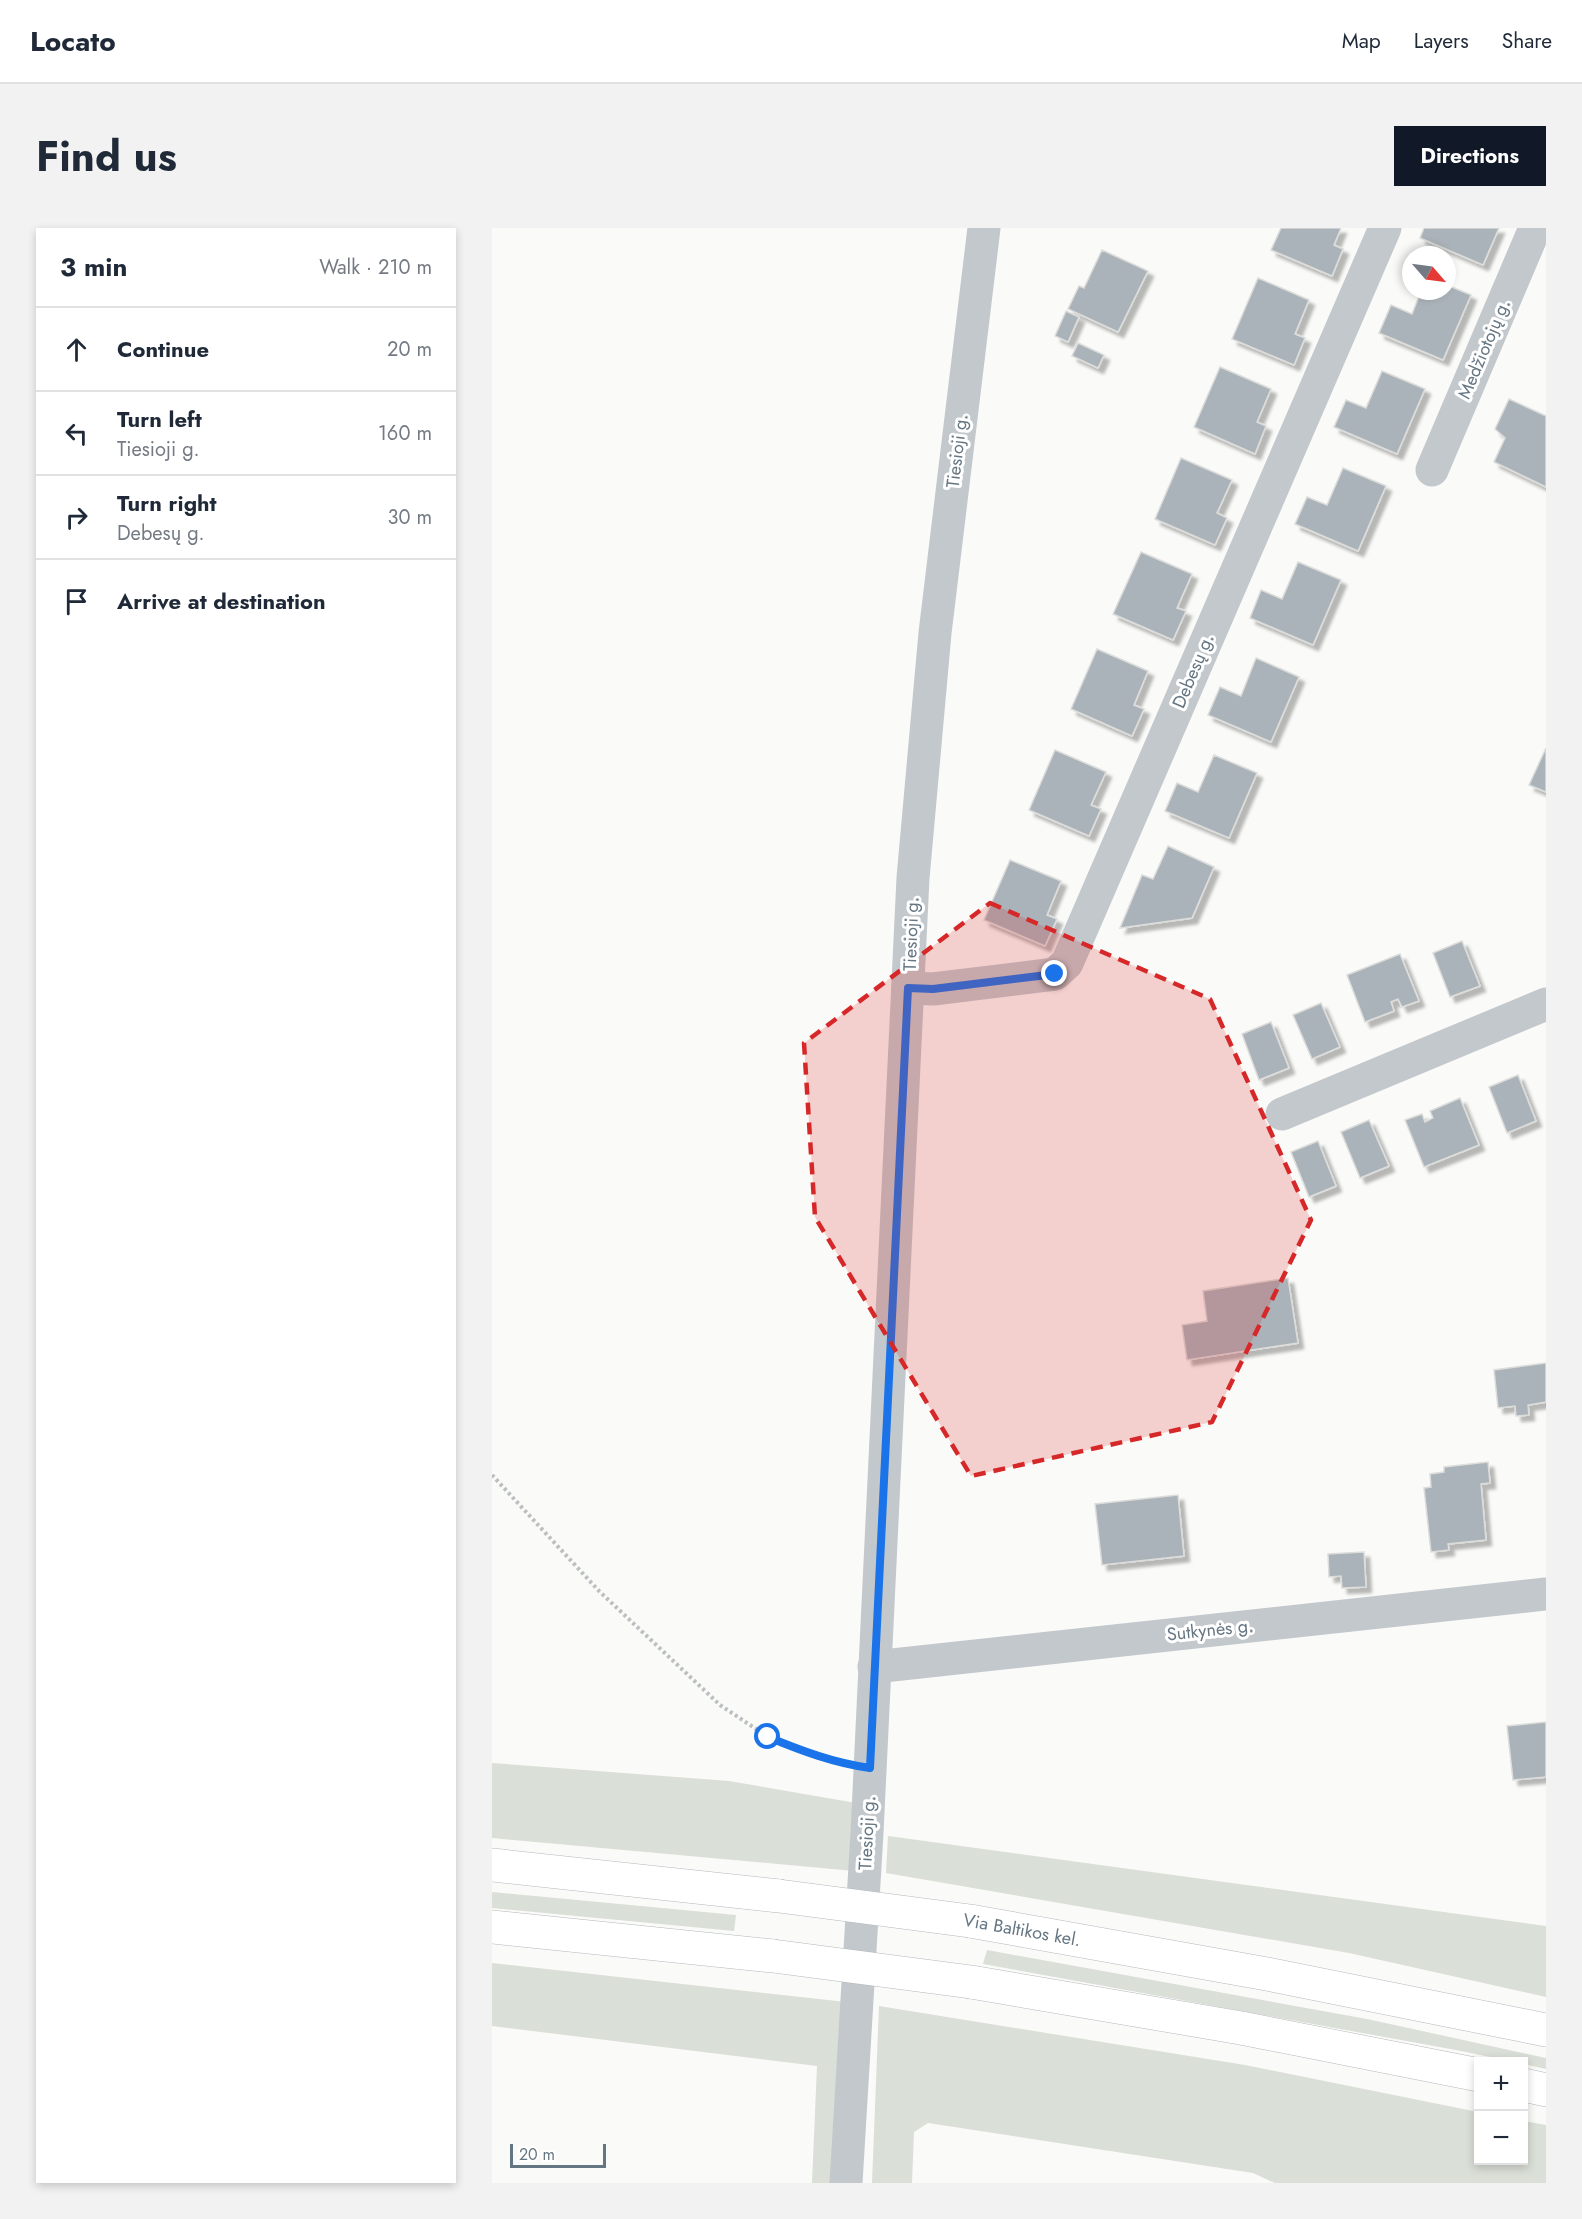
<!DOCTYPE html>
<meta charset="utf-8">
<style>
body{margin:0;font-family:Jost,sans-serif;background:#f2f2f3;color:#1f2937}
.controls{position:absolute;right:18px;bottom:18px;display:grid;overflow:hidden;border-radius:0px;box-shadow:0 3px 9px #0003}
.controls button{width:54px;height:54px;display:grid;place-items:center;padding:0;border:0;border-bottom:2px solid #e0e1e3;background:#fff;color:#1f2937;font:30px sans-serif}
.compass{position:absolute;left:910px;top:18px;width:54px;height:54px;border-radius:50%;background:#fff;box-shadow:0 3px 9px #0003;rotate:118deg}
.scale{position:absolute;left:18px;bottom:15px;width:96px;box-sizing:border-box;padding-left:6px;border:3px solid #657683;border-top:0;font-size:16px;line-height:21px;white-space:nowrap;color:#657683;-webkit-text-stroke:4px #fff;paint-order:stroke}
.stop{position:absolute;width:18px;height:18px;margin:-14px;border:4px solid #1a73e8;border-radius:50%;background:#fff}
.stop.end{background:#1a73e8;border-color:#fff;box-shadow:0 2px 6px #0008}
.list{margin:0;padding:0;list-style:none}
h2{display:flex;justify-content:space-between;align-items:center;height:78px;margin:0;padding:0 24px;font-size:26px}
h2 small{font-size:20px;font-weight:400;color:#747a83}
.list li{display:grid;grid-template-columns:39px 1fr auto;gap:18px;align-items:center;box-sizing:border-box;height:84px;padding:0 24px;border-top:2px solid #e0e1e3}
.list b{display:block;font-size:22px;white-space:nowrap}
.list p{margin:0;font-size:20px;white-space:nowrap;color:#747a83}
.list em{font-size:20px;font-style:normal;color:#747a83}
.icon{flex:none;width:33px;height:33px;fill:none;stroke:currentColor;stroke-width:2;stroke-linecap:round;stroke-linejoin:round}
.map{position:relative;flex:none;width:1054px;height:1955px;overflow:hidden;border-radius:0px}
header{display:flex;align-items:center;gap:36px;box-sizing:border-box;height:84px;padding:0 30px;background:#fff;border-bottom:2px solid #e0e1e3}
header strong{font-size:28px}
nav{display:flex;gap:33px;margin-inline-start:auto;font-size:21px}
.intro{display:flex;align-items:center;justify-content:space-between;box-sizing:border-box;height:144px;padding:0 36px}
h1{margin:0;font-size:42px}
.button{padding:15px 27px;border-radius:0px;background:#111827;color:#fff;font-size:21px;font-weight:700}
main{display:flex;gap:36px;padding:0 36px}
aside{flex:1;background:#fff;border-radius:0px;box-shadow:0 3px 9px #0003}
.map>svg:first-child{display:block}
.green{fill:#dadfd7}
.building{fill:#aab3b9;stroke:#dcdcda;stroke-width:1.5;filter:url(#shadow)}
.lines{fill:none;stroke-linecap:round;stroke-linejoin:round}
.highway-casing{stroke:#b4b9bd;stroke-width:34}
.path{stroke:#bbbfc2;stroke-width:4;stroke-dasharray:3 3;stroke-linecap:butt}
.street{stroke:#c3c8cc;stroke-width:33}
.highway{stroke:#fff;stroke-width:33}
.highway-bridge-casing{stroke:#b4b9bd;stroke-width:34;stroke-linecap:butt}
.highway-bridge{stroke:#fff;stroke-width:33}
.route{stroke:#1a73e8;stroke-width:8}
.marked{fill:#d62828;fill-opacity:0.2;stroke:#d62828;stroke-width:4.5;stroke-dasharray:12 8;stroke-linejoin:round}
.labels{text-anchor:middle;dominant-baseline:central;stroke-width:6;stroke-linejoin:round;paint-order:stroke}
.street-label{font-size:18px;fill:#657683;stroke:#fff}
</style>
<header>
<strong>Locato</strong>
<nav><a>Map</a><a>Layers</a><a>Share</a></nav>
</header>
<div class="intro"><h1>Find us</h1><a class="button">Directions</a></div>
<main>
<aside>
<h2>3 min<small>Walk · 210 m</small></h2>
<ul class="list">
<li><svg class="icon" aria-label="ahead" viewBox="0 0 24 24"><path d="M12 20V5M6 11l6-6 6 6"/></svg><div><b>Continue</b></div><em>20 m</em></li>
<li><svg class="icon" aria-label="left" viewBox="0 0 24 24"><path d="M17 20v-9H6M10 6l-5 5 5 5"/></svg><div><b>Turn left</b><p>Tiesioji g.</p></div><em>160 m</em></li>
<li><svg class="icon" aria-label="right" viewBox="0 0 24 24"><path d="M7 20v-9h11M14 6l5 5-5 5"/></svg><div><b>Turn right</b><p>Debesų g.</p></div><em>30 m</em></li>
<li><svg class="icon" aria-label="arrive" viewBox="0 0 24 24"><path d="M6 21V4h12l-3 4 3 4H6"/></svg><div><b>Arrive at destination</b></div></li>
</ul>
</aside>
<div class="map">
<svg width="1054" height="1955" viewBox="0 0 1054 1955">
<defs>
<filter id="shadow"><feDropShadow dx="5.5" dy="5.5" stdDeviation="1.5" flood-color="#0004"/></filter>
</defs>
<rect width="100%" height="100%" fill="#fafaf8"/>
<g class="green">
<path d="M0,1535L237,1553L364,1575L362,1643L0,1610Z"/>
<path d="M396,1608L1054,1698V1769L857,1725L394,1645Z"/>
<path d="M0,1664L244,1687L242,1703L0,1680Z"/>
<path d="M495,1722L875,1791L1054,1830V1841L1032,1836V1834L1018,1833L964,1822L491,1736Z"/>
<path d="M0,1735L354,1774L347,1955H320L325,1838L0,1798Z"/>
<path d="M387,1778L753,1837L986,1884L987,1932H1032V1893L1054,1897V1955H783L761,1945L436,1895L422,1904L420,1955H380Z"/>
</g>
<g class="building">
<path d="M789,0H849L842,17L851,21L840,48L779,22Z"/>
<path d="M932,0H1007L991,37L928,10Z"/>
<path d="M610,22L656,43L626,104L576,81L587,58L592,60Z"/>
<path d="M766,50L817,72L803,106L813,110L802,137L740,111Z"/>
<path d="M955,57L979,67L951,132L887,105L899,77L920,86L929,63H955Z"/>
<path d="M574,83L587,89L576,114L563,108Z"/>
<path d="M586,115L612,127L606,140L580,128Z"/>
<path d="M728,139L779,161L765,194L774,198L763,226L702,199Z"/>
<path d="M890,143L933,161L905,226L842,199L854,172L874,180Z"/>
<path d="M1017,171L1054,188V259L1002,234L1013,210L1003,201Z"/>
<path d="M689,230L740,252L725,285L735,290L723,317L663,291Z"/>
<path d="M851,240L894,258L866,323L803,296L815,269L835,277Z"/>
<path d="M649,324L700,346L685,380L694,383L681,412L621,386Z"/>
<path d="M806,334L849,352L821,417L758,390L769,362L790,371Z"/>
<path d="M605,421L656,443L642,477L652,481L640,508L579,481Z"/>
<path d="M764,430L807,449L779,514L716,487L728,459L749,468Z"/>
<path d="M1054,520V564L1037,557Z"/>
<path d="M563,522L614,544L599,577L609,581L597,608L537,582Z"/>
<path d="M722,527L765,545L737,610L673,583L685,555L706,564Z"/>
<path d="M676,618L722,639L700,690L628,700L650,647L661,651Z"/>
<path d="M518,632L569,653L555,687L565,691L553,718L492,692Z"/>
<path d="M970,713L988,758L958,769L941,725Z"/>
<path d="M908,726L927,773L910,779L906,771L899,774L902,783L873,794L855,747Z"/>
<path d="M829,775L848,819L820,831L801,787Z"/>
<path d="M779,794L797,840L767,852L750,806Z"/>
<path d="M1026,847L1044,893L1015,905L997,859Z"/>
<path d="M968,870L987,917L932,939L913,892L930,886L933,894L941,890L938,883Z"/>
<path d="M877,892L897,938L868,950L849,904Z"/>
<path d="M826,913L844,958L817,969L799,924Z"/>
<path d="M796,1050L806,1115L695,1132L690,1097L715,1093L711,1063Z"/>
<path d="M1054,1135V1174L1036,1177L1037,1187L1024,1188L1023,1178L1006,1180L1002,1142Z"/>
<path d="M996,1234L998,1255L989,1256L994,1312L956,1316L957,1322L939,1324L932,1260L939,1259L938,1246L952,1244V1239Z"/>
<path d="M686,1267L692,1328L610,1337L603,1276Z"/>
<path d="M872,1324L874,1359L850,1360L849,1348L837,1349L836,1326Z"/>
<path d="M1054,1494V1549L1021,1552L1015,1498Z"/>
</g>
<g class="lines">
<g class="highway-casing">
<g id="highway">
<path d="M0,1637L287,1668"/>
<path d="M478,1693L775,1746L1054,1802"/>
<path d="M0,1699L281,1728"/>
<path d="M479,1754L749,1800L987,1847"/>
<path d="M1032,1857L1054,1862"/>
</g>
</g>
<path class="path" d="M0,1247L107,1363L228,1477L276,1509L345,1535"/>
<g class="street">
<path d="M940,242L1043,0"/>
<path d="M416,760L441,761L563,746L575,735L893,0"/>
<path d="M790,886L1054,776"/>
<path d="M382,1439L1054,1366"/>
<path d="M354,1955L375,1605L421,650L443,405L492,0"/>
</g>
<use href="#highway" class="highway"/>
<g class="highway-bridge-casing">
<g id="highway-bridge">
<path d="M287,1668L478,1693"/>
<path d="M281,1728L479,1754"/>
</g>
</g>
<use href="#highway-bridge" class="highway-bridge"/>
</g>
<g class="lines">
<path class="route" d="M276,1509C310,1523 342,1535 378,1540L416,760L441,761L563,746"/>
</g>
<path class="marked" d="M498,675L718,771L819,992L720,1194L479,1248L323,989L312,815Z"/>
<g class="labels">
<g class="street-label">
<text transform="translate(992 121) rotate(-67)">Medžiotojų g.</text>
<text transform="translate(465 223) rotate(-83)">Tiesioji g.</text>
<text transform="translate(701 443) rotate(-67)">Debesų g.</text>
<text transform="translate(419 706) rotate(-88)">Tiesioji g.</text>
<text transform="translate(718 1402) rotate(-6)">Sutkynės g.</text>
<text transform="translate(375 1605) rotate(-87)">Tiesioji g.</text>
<text transform="translate(530 1702) rotate(10)">Via Baltikos kel.</text>
</g>
</g>
</svg>
<div class="controls">
<button>+</button>
<button>−</button>
</div>
<svg class="compass" viewBox="-18 -18 36 36"><path d="M0-13l5 13h-10z" fill="#e53935"/><path d="M0 13l5-13h-10z" fill="#747a83"/></svg>
<div class="scale">20 m</div>
<div class="stop" style="left:276px;top:1509px"></div>
<div class="stop end" style="left:563px;top:746px"></div>
</div>
</main>
